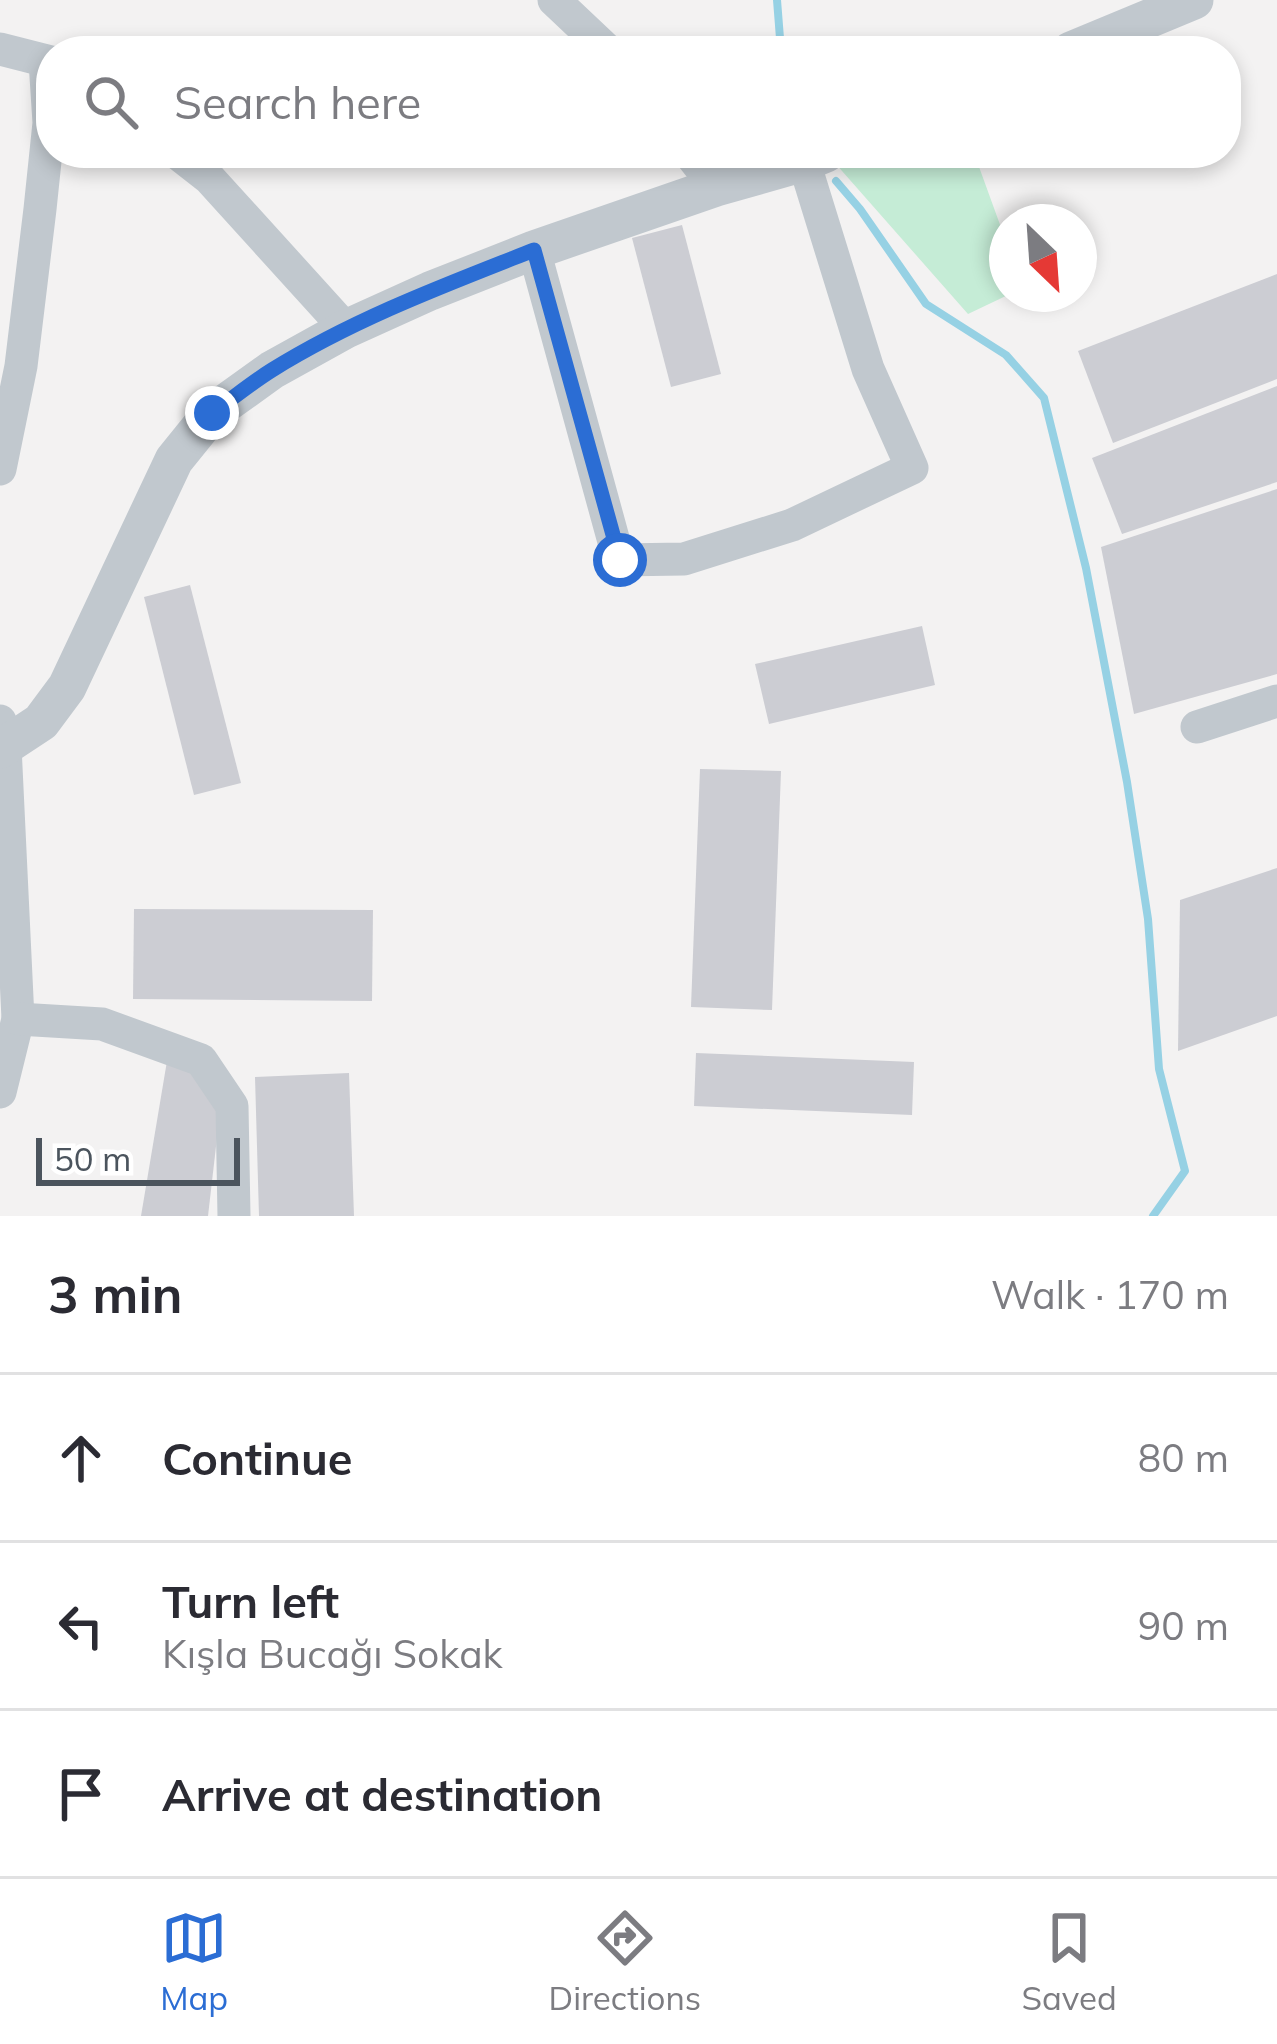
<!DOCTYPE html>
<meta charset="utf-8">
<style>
body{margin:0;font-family:Mulish,sans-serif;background:#f2f2f3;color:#2b2b33}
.compass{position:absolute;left:989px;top:204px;width:108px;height:108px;border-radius:50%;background:#fff;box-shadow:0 6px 18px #0003;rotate:155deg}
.scale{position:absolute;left:36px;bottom:30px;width:204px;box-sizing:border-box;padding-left:12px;border:6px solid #4b545d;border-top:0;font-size:33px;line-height:42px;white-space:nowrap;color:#4b545d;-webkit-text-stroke:9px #fff;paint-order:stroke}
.stop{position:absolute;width:36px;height:36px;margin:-27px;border:9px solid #2b6dd4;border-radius:50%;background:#fff}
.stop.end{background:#2b6dd4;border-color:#fff;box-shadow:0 3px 12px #0008}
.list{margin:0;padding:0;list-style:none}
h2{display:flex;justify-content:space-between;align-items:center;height:156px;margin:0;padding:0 48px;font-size:51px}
h2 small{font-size:39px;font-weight:400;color:#7c7c81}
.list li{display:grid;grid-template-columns:78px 1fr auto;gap:36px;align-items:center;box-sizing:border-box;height:168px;padding:0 48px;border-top:3px solid #e1e1e2}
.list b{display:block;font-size:45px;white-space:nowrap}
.list p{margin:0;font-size:39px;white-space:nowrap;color:#7c7c81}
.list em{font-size:39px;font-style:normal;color:#7c7c81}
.icon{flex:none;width:66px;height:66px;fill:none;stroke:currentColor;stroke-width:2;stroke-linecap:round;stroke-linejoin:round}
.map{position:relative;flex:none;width:1277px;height:1216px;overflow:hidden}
.search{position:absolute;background:#fff;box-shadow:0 6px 18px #0003;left:36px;right:36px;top:36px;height:132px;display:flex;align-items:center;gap:30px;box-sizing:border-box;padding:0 42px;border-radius:48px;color:#7c7c81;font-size:45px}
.sheet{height:660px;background:#fff}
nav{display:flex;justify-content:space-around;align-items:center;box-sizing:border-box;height:168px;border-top:3px solid #e1e1e2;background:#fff;font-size:33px;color:#7c7c81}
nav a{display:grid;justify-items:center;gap:6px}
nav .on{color:#2b6dd4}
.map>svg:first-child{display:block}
.green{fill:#c5ecd6}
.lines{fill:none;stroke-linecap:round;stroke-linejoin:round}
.stream{stroke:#96d1e4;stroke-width:8}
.building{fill:#cccdd3}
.minor{stroke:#c1c8ce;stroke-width:33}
.tertiary{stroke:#c1c8ce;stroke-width:39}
.route{stroke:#2b6dd4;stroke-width:15}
</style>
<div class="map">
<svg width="1277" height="1216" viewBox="0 0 1277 1216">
<rect width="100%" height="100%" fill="#f3f2f2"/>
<path class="green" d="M860,153H974L1007,244V294H1010L968,314L835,163Z"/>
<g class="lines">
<g class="stream">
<path d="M777,0L781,51"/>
<path d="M836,181L860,209L926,304L1006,355L1044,398L1086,568L1127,782L1148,919L1159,1069L1185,1171L1153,1216"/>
</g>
</g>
<g class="building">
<path d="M682,225L721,374L671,387L632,238Z"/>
<path d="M1277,274V379L1113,443L1078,351Z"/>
<path d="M1277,386V482L1122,534L1092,458Z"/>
<path d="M1277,489V674L1134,714L1101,547Z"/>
<path d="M190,585L241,783L194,795L144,597Z"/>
<path d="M922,626L935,685L769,724L755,664Z"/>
<path d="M700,769L781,771L772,1010L691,1007Z"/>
<path d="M1277,868V1016L1178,1051L1180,900Z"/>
<path d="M134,909L373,910L372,1001L133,999Z"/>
<path d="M696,1053L914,1062L912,1115L694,1106Z"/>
<path d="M167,1061L193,1065L221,1103L208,1216H141Z"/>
<path d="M349,1073L354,1216H259L255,1077Z"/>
</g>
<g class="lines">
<g class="minor">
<path d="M554,0L608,51"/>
<path d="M0,49L51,62"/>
<path d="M177,153L209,178L346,329"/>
<path d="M689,153L716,187"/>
<path d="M534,250L619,560L684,559L792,525L912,468L868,369L804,162"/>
<path d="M0,469L21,366L40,209L49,123L45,61"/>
<path d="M0,721L5,746L18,1019L0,1092"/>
<path d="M1197,727L1277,701"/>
<path d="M18,1019L102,1024L201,1060L232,1106L234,1216"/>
</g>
<g class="tertiary">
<path d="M1071,51L1194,0"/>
<path d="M0,749L41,722L67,687L174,460L212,413L272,370L346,329L430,291L534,250L716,187L804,162L826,153"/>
</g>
</g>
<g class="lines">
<path class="route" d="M212,413C232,399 251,383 272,370C354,319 445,285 534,250L620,560"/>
</g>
</svg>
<svg class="compass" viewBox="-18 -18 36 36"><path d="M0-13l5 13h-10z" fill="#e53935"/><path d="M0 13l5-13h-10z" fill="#7c7c81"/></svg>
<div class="scale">50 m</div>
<div class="stop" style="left:620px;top:560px"></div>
<div class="stop end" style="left:212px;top:413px"></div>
<div class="search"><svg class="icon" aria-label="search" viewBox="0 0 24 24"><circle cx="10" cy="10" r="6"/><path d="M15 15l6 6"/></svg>Search here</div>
</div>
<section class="sheet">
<h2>3 min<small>Walk · 170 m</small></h2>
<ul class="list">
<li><svg class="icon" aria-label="ahead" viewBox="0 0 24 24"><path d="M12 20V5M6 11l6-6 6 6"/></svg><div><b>Continue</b></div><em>80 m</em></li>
<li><svg class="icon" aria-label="left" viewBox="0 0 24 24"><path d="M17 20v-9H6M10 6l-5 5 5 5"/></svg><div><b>Turn left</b><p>Kışla Bucağı Sokak</p></div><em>90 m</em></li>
<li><svg class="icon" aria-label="arrive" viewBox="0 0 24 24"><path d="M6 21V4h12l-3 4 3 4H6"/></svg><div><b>Arrive at destination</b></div></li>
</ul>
</section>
<nav>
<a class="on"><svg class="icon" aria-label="map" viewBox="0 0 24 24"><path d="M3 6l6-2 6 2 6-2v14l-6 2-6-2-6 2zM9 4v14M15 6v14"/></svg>Map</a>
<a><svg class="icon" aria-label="directions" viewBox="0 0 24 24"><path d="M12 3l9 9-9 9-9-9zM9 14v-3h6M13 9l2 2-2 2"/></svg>Directions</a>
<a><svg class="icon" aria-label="saved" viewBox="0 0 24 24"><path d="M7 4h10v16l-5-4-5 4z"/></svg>Saved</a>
</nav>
